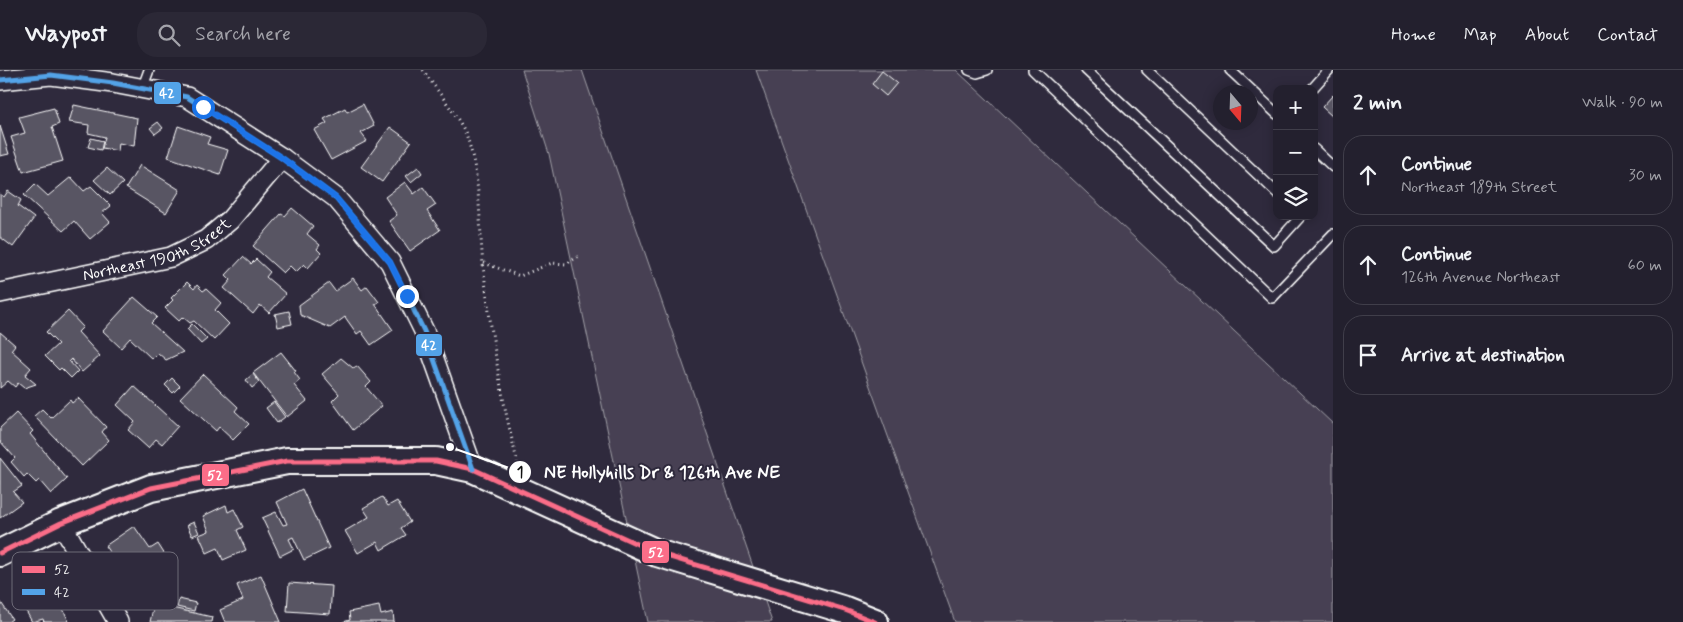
<!DOCTYPE html>
<meta charset="utf-8">
<style>
body{margin:0;font-family:Mynerve,sans-serif;background:#2b2836;color:#f1f3f6}
.controls{position:absolute;right:15px;top:15px;display:grid;overflow:hidden;border-radius:10px;box-shadow:0 2px 12px #0003}
.controls button{width:45px;height:45px;display:grid;place-items:center;padding:0;border:0;border-bottom:1px solid #403e4a;background:#23202e;color:#f1f3f6;font:25px sans-serif}
.compass{position:absolute;left:1213px;top:15px;width:45px;height:45px;border-radius:50%;background:#23202e;box-shadow:0 2px 12px #0003;rotate:161deg}
.stop{position:absolute;width:15px;height:15px;margin:-11px;border:4px solid #1a73e8;border-radius:50%;background:#fff}
.stop.end{background:#1a73e8;border-color:#fff;box-shadow:0 1px 5px #0008}
.list{margin:0;padding:0;list-style:none}
h2{display:flex;justify-content:space-between;align-items:center;height:65px;margin:0;padding:0 20px;font-size:21px}
h2 small{font-size:16px;font-weight:400;color:#a3a3aa}
.list li{display:grid;grid-template-columns:32px 1fr auto;gap:15px;align-items:center;box-sizing:border-box;height:80px;margin:0 10px 10px;padding:0 10px;border:1px solid #403e4a;border-radius:20px}
.list b{display:block;font-size:19px;white-space:nowrap}
.list p{margin:0;font-size:16px;white-space:nowrap;color:#a3a3aa}
.list em{font-size:16px;font-style:normal;color:#a3a3aa}
.icon{flex:none;width:28px;height:28px;fill:none;stroke:currentColor;stroke-width:2;stroke-linecap:round;stroke-linejoin:round}
.map{position:relative;flex:none;width:1333px;height:552px;overflow:hidden}
header{display:flex;align-items:center;gap:30px;box-sizing:border-box;height:70px;padding:0 25px;background:#23202e;border-bottom:1px solid #403e4a}
header strong{font-size:24px}
nav{display:flex;gap:28px;margin-inline-start:auto;font-size:18px}
.search{width:350px;height:45px;background:#2b2836;display:flex;align-items:center;gap:12px;box-sizing:border-box;padding:0 18px;border-radius:20px;color:#a3a3aa;font-size:19px}
main{display:flex}
aside{flex:1;background:#23202e}
.map>svg:first-child{display:block}
.green{fill:#464152;stroke:#a2a0a8}
.building{fill:#595564;stroke:#fff}
.lines{fill:none;stroke-linecap:round;stroke-linejoin:round}
.service-casing{stroke:#fff;stroke-width:12}
.minor-casing{stroke:#fff;stroke-width:22}
.secondary-casing{stroke:#fff;stroke-width:30}
.path{stroke:#fff;stroke-width:3;stroke-dasharray:1 4;stroke-linecap:butt}
.service{stroke:#2f2a3d;stroke-width:9}
.minor{stroke:#2f2a3d;stroke-width:19}
.secondary{stroke:#2f2a3d;stroke-width:26}
.bus-1-casing{stroke:#2f2a3d;stroke-width:9}
.bus-2-casing{stroke:#2f2a3d;stroke-width:9}
.bus-1{stroke:#fb6d88;stroke-width:5}
.bus-2{stroke:#53a3e8;stroke-width:5}
.route{stroke:#1a73e8;stroke-width:6}
.labels{text-anchor:middle;dominant-baseline:central;stroke-width:4;stroke-linejoin:round;paint-order:stroke}
.street-label{font-size:16px;fill:#fff;stroke:#2f2a3d}
.key{fill:#2f2a3d;stroke:#6d6a77;stroke-width:1}
.key-label{font-size:14px;fill:#fff}
.leader{fill:none;stroke:#fff;stroke-width:2}
.callout-dot{fill:#fff;stroke:#2f2a3d;stroke-width:2}
.mark-label{font-size:15px;text-anchor:middle;font-weight:bold;fill:#111}
.callout-label{font-size:18px;text-anchor:middle;font-weight:bold;fill:#fff;stroke:#2f2a3d;stroke-width:4;stroke-linejoin:round;paint-order:stroke}
.line-badge{stroke:#2f2a3d;stroke-width:2}
.badge-label{font-size:14px;text-anchor:middle;font-weight:bold;fill:#fff}
</style>
<header>
<strong>Waypost</strong>
<div class="search"><svg class="icon" aria-label="search" viewBox="0 0 24 24"><circle cx="10" cy="10" r="6"/><path d="M15 15l6 6"/></svg>Search here</div>
<nav><a>Home</a><a>Map</a><a>About</a><a>Contact</a></nav>
</header>
<main>
<div class="map">
<svg width="1333" height="552" viewBox="0 0 1333 552">
<rect width="100%" height="100%" fill="#2f2a3d"/>
<filter id="ink" filterUnits="userSpaceOnUse"><feTurbulence type="fractalNoise" baseFrequency=".02" numOctaves="2"/><feDisplacementMap in="SourceGraphic" scale="10" xChannelSelector="R" yChannelSelector="G"/><feConvolveMatrix kernelMatrix="1 2 1 2 8 2 1 2 1" color-interpolation-filters="sRGB"/></filter>
<g filter="url(#ink)">
<g class="green">
<path d="M522,0H582L772,552H648L549,84Z"/>
<path d="M756,0H956L1333,354V552H955Z"/>
</g>
<g class="building">
<path d="M882,1L897,13L886,26L872,14Z"/>
<path d="M1333,25V47L1322,37Z"/>
<path d="M363,34L374,56L361,63L367,71L331,90L314,60L327,53L324,49L345,38L347,42Z"/>
<path d="M74,35L137,48L134,76L119,73L118,81L102,78L105,67L88,63L89,55L69,52Z"/>
<path d="M54,38L59,54L52,57L63,91L23,102L11,67L25,63L19,47Z"/>
<path d="M158,52L163,58L155,64L150,58Z"/>
<path d="M0,56L9,84L0,86Z"/>
<path d="M178,56L210,67L207,74L228,80L220,105L168,87Z"/>
<path d="M390,57L411,72L382,112L361,97Z"/>
<path d="M91,68L103,71L101,80L88,77Z"/>
<path d="M140,95L180,120L166,143L126,118Z"/>
<path d="M418,97L422,103L411,112L406,106Z"/>
<path d="M107,98L123,113L110,125L94,110Z"/>
<path d="M71,107L84,121L91,116L111,136L102,143L110,152L90,169L74,151L63,161L24,125L35,114L48,126Z"/>
<path d="M405,112L414,124L423,117L436,135L427,141L440,160L410,181L389,151L397,145L385,127Z"/>
<path d="M8,121L21,130L18,136L34,148L13,177L0,167V124L4,127Z"/>
<path d="M292,138L313,156L307,164L320,175L317,179L321,183L308,198L304,194L296,202L290,196L283,203L253,176L281,144L285,146Z"/>
<path d="M243,187L251,194L256,189L270,202L266,207L286,224L269,243L260,235L253,244L224,218L231,210L226,205Z"/>
<path d="M353,208L362,220L367,216L379,232L375,234L393,260L371,275L361,261L357,264L345,247L330,258L300,245L299,235L329,213L335,221Z"/>
<path d="M187,212L194,219L197,215L203,221L206,219L221,233L215,240L229,254L214,270L194,251L190,253L183,247L179,251L165,238L173,230L171,228Z"/>
<path d="M134,227L157,247L151,253L183,282L166,290L158,283L152,289L130,268L121,278L103,261Z"/>
<path d="M68,241L83,257L78,262L100,286L82,302L71,289L69,291L78,301L71,308L61,298L59,300L45,286L58,274L46,262Z"/>
<path d="M289,241L292,254L278,257L275,244Z"/>
<path d="M192,254L207,269L201,274L187,259Z"/>
<path d="M0,262L15,275L11,280L31,298L25,305L36,314L24,318L18,313L15,317L8,311L0,318Z"/>
<path d="M281,282L296,301L294,302L300,310L294,315L307,331L287,347L253,303Z"/>
<path d="M341,288L353,298L357,296L371,312L366,317L382,336L353,360L332,331L339,324L322,304Z"/>
<path d="M203,304L238,337L235,341L249,354L233,370L219,357L216,361L180,328Z"/>
<path d="M253,304L259,312L252,318L246,310Z"/>
<path d="M172,308L180,316L173,323L165,315Z"/>
<path d="M134,316L178,356L162,374L156,369L148,378L128,360L135,352L117,335Z"/>
<path d="M78,328L106,357L102,362L109,370L82,396L34,346L42,339L51,348L70,330L72,333Z"/>
<path d="M274,332L285,347L277,353L266,338Z"/>
<path d="M16,343L33,361L30,364L67,409L51,424L39,410L36,413L27,404L24,407L11,392L15,388L0,371V358Z"/>
<path d="M0,388L22,416L13,422L22,432L0,448Z"/>
<path d="M302,419L329,478L304,490L293,467L289,469L294,479L280,486L262,448L276,442L283,455L287,454L277,432Z"/>
<path d="M382,427L388,436L397,431L410,452L401,458L406,465L381,480L377,472L358,483L345,461L369,447L363,438Z"/>
<path d="M226,435L228,442L234,439L243,457L237,460L246,480L223,490L218,478L207,483L199,465L209,461L203,446Z"/>
<path d="M194,452L199,463L192,466L187,455Z"/>
<path d="M134,456L150,479L158,474L167,488L173,484L177,491L165,500L171,509L133,534L122,518L135,509L129,499L126,501L121,495L119,496L105,476Z"/>
<path d="M42,500L47,508L53,505L67,530L61,534L69,552H44L43,549L32,552L15,521L24,516L22,511Z"/>
<path d="M261,505L281,552H225L220,540L243,530L237,515Z"/>
<path d="M289,513L332,516L330,544L287,541Z"/>
<path d="M179,529L196,533L194,541L177,537Z"/>
<path d="M0,531L12,549L8,552H0Z"/>
<path d="M154,534L212,547L211,552H150Z"/>
<path d="M379,536L381,545L393,542L394,552H343L350,550L349,542Z"/>
</g>
<g class="lines">
<g class="service-casing">
<g id="service">
<path d="M969,0L977,3L987,0"/>
<path d="M1033,0L1272,228L1333,164"/>
<path d="M1086,0L1274,176L1301,146"/>
<path d="M1147,0L1277,123"/>
<path d="M1230,0L1277,44"/>
<path d="M142,19L149,0"/>
<path d="M1312,19L1329,0"/>
<path d="M1314,79L1333,97"/>
</g>
</g>
<g class="minor-casing">
<g id="minor">
<path d="M0,10L51,5L113,13L187,27L282,88L336,128L390,192L424,261L473,399"/>
<path id="s1" d="M0,223L171,187L206,170L230,150L282,88"/>
<path d="M61,453L118,552"/>
</g>
</g>
<g class="secondary-casing">
<path id="secondary" d="M0,483L61,453L151,418L287,391H436L473,399L657,483L845,540L875,552"/>
</g>
<g class="path">
<path d="M423,0C433,15 462,51 467,67C481,109 479,152 483,195C491,261 501,329 518,394"/>
<path d="M484,193L520,206L552,193L566,194L579,186"/>
</g>
<use href="#service" class="service"/>
<use href="#minor" class="minor"/>
<use href="#secondary" class="secondary"/>
<g class="bus-1-casing">
<path id="bus-1" d="M0,483L61,453L151,418L287,391H436L473,399L657,483L845,540L875,552"/>
</g>
<g class="bus-2-casing">
<path id="bus-2" d="M0,10L51,5L113,13L187,27L282,88L336,128L390,192L424,261L473,399"/>
</g>
<use href="#bus-1" class="bus-1"/>
<use href="#bus-2" class="bus-2"/>
</g>
</g>
<g class="lines" filter="url(#ink)">
<path class="route" d="M203,37L282,88L336,128L390,192L407,226"/>
</g>
<g class="labels">
<g class="street-label">
<text stroke="none"><textPath href="#s1" startOffset="164">Northeast 190th Street</textPath></text>
</g>
</g>
<rect x="12" y="482" width="166" height="58" rx="8" class="key"/>
<rect x="22" y="496" width="23" height="7" fill="#fb6d88"/>
<rect x="22" y="519" width="23" height="6" fill="#53a3e8"/>
<g class="key-label">
<text x="54" y="504">52</text>
<text x="54" y="527">42</text>
</g>
<path class="leader" d="M450 377L520 402"/>
<g class="callout-dot">
<circle cx="450" cy="377" r="5"/>
<circle cx="520" cy="402" r="12"/>
</g>
<g class="mark-label">
<text x="520" y="407">1</text>
</g>
<g class="callout-label">
<text x="662" y="408">NE Hollyhills Dr &amp; 126th Ave NE</text>
</g>
<g class="line-badge">
<rect x="153" y="11" width="29" height="24" rx="5" fill="#53a3e8"/>
<rect x="415" y="263" width="28" height="24" rx="5" fill="#53a3e8"/>
<rect x="201" y="393" width="29" height="24" rx="5" fill="#fb6d88"/>
<rect x="641" y="470" width="29" height="24" rx="5" fill="#fb6d88"/>
</g>
<g class="badge-label">
<text x="167" y="28">42</text>
<text x="429" y="280">42</text>
<text x="215" y="410">52</text>
<text x="656" y="487">52</text>
</g>
</svg>
<div class="controls">
<button>+</button>
<button>−</button>
<button><svg class="icon" aria-label="layers" viewBox="0 0 24 24"><path d="M12 4l9 5-9 5-9-5zM3 14l9 5 9-5"/></svg></button>
</div>
<svg class="compass" viewBox="-18 -18 36 36"><path d="M0-13l5 13h-10z" fill="#e53935"/><path d="M0 13l5-13h-10z" fill="#a3a3aa"/></svg>
<div class="stop" style="left:203px;top:37px"></div>
<div class="stop end" style="left:407px;top:226px"></div>
</div>
<aside>
<h2>2 min<small>Walk · 90 m</small></h2>
<ul class="list">
<li><svg class="icon" aria-label="ahead" viewBox="0 0 24 24"><path d="M12 20V5M6 11l6-6 6 6"/></svg><div><b>Continue</b><p>Northeast 189th Street</p></div><em>30 m</em></li>
<li><svg class="icon" aria-label="ahead" viewBox="0 0 24 24"><path d="M12 20V5M6 11l6-6 6 6"/></svg><div><b>Continue</b><p>126th Avenue Northeast</p></div><em>60 m</em></li>
<li><svg class="icon" aria-label="arrive" viewBox="0 0 24 24"><path d="M6 21V4h12l-3 4 3 4H6"/></svg><div><b>Arrive at destination</b></div></li>
</ul>
</aside>
</main>
